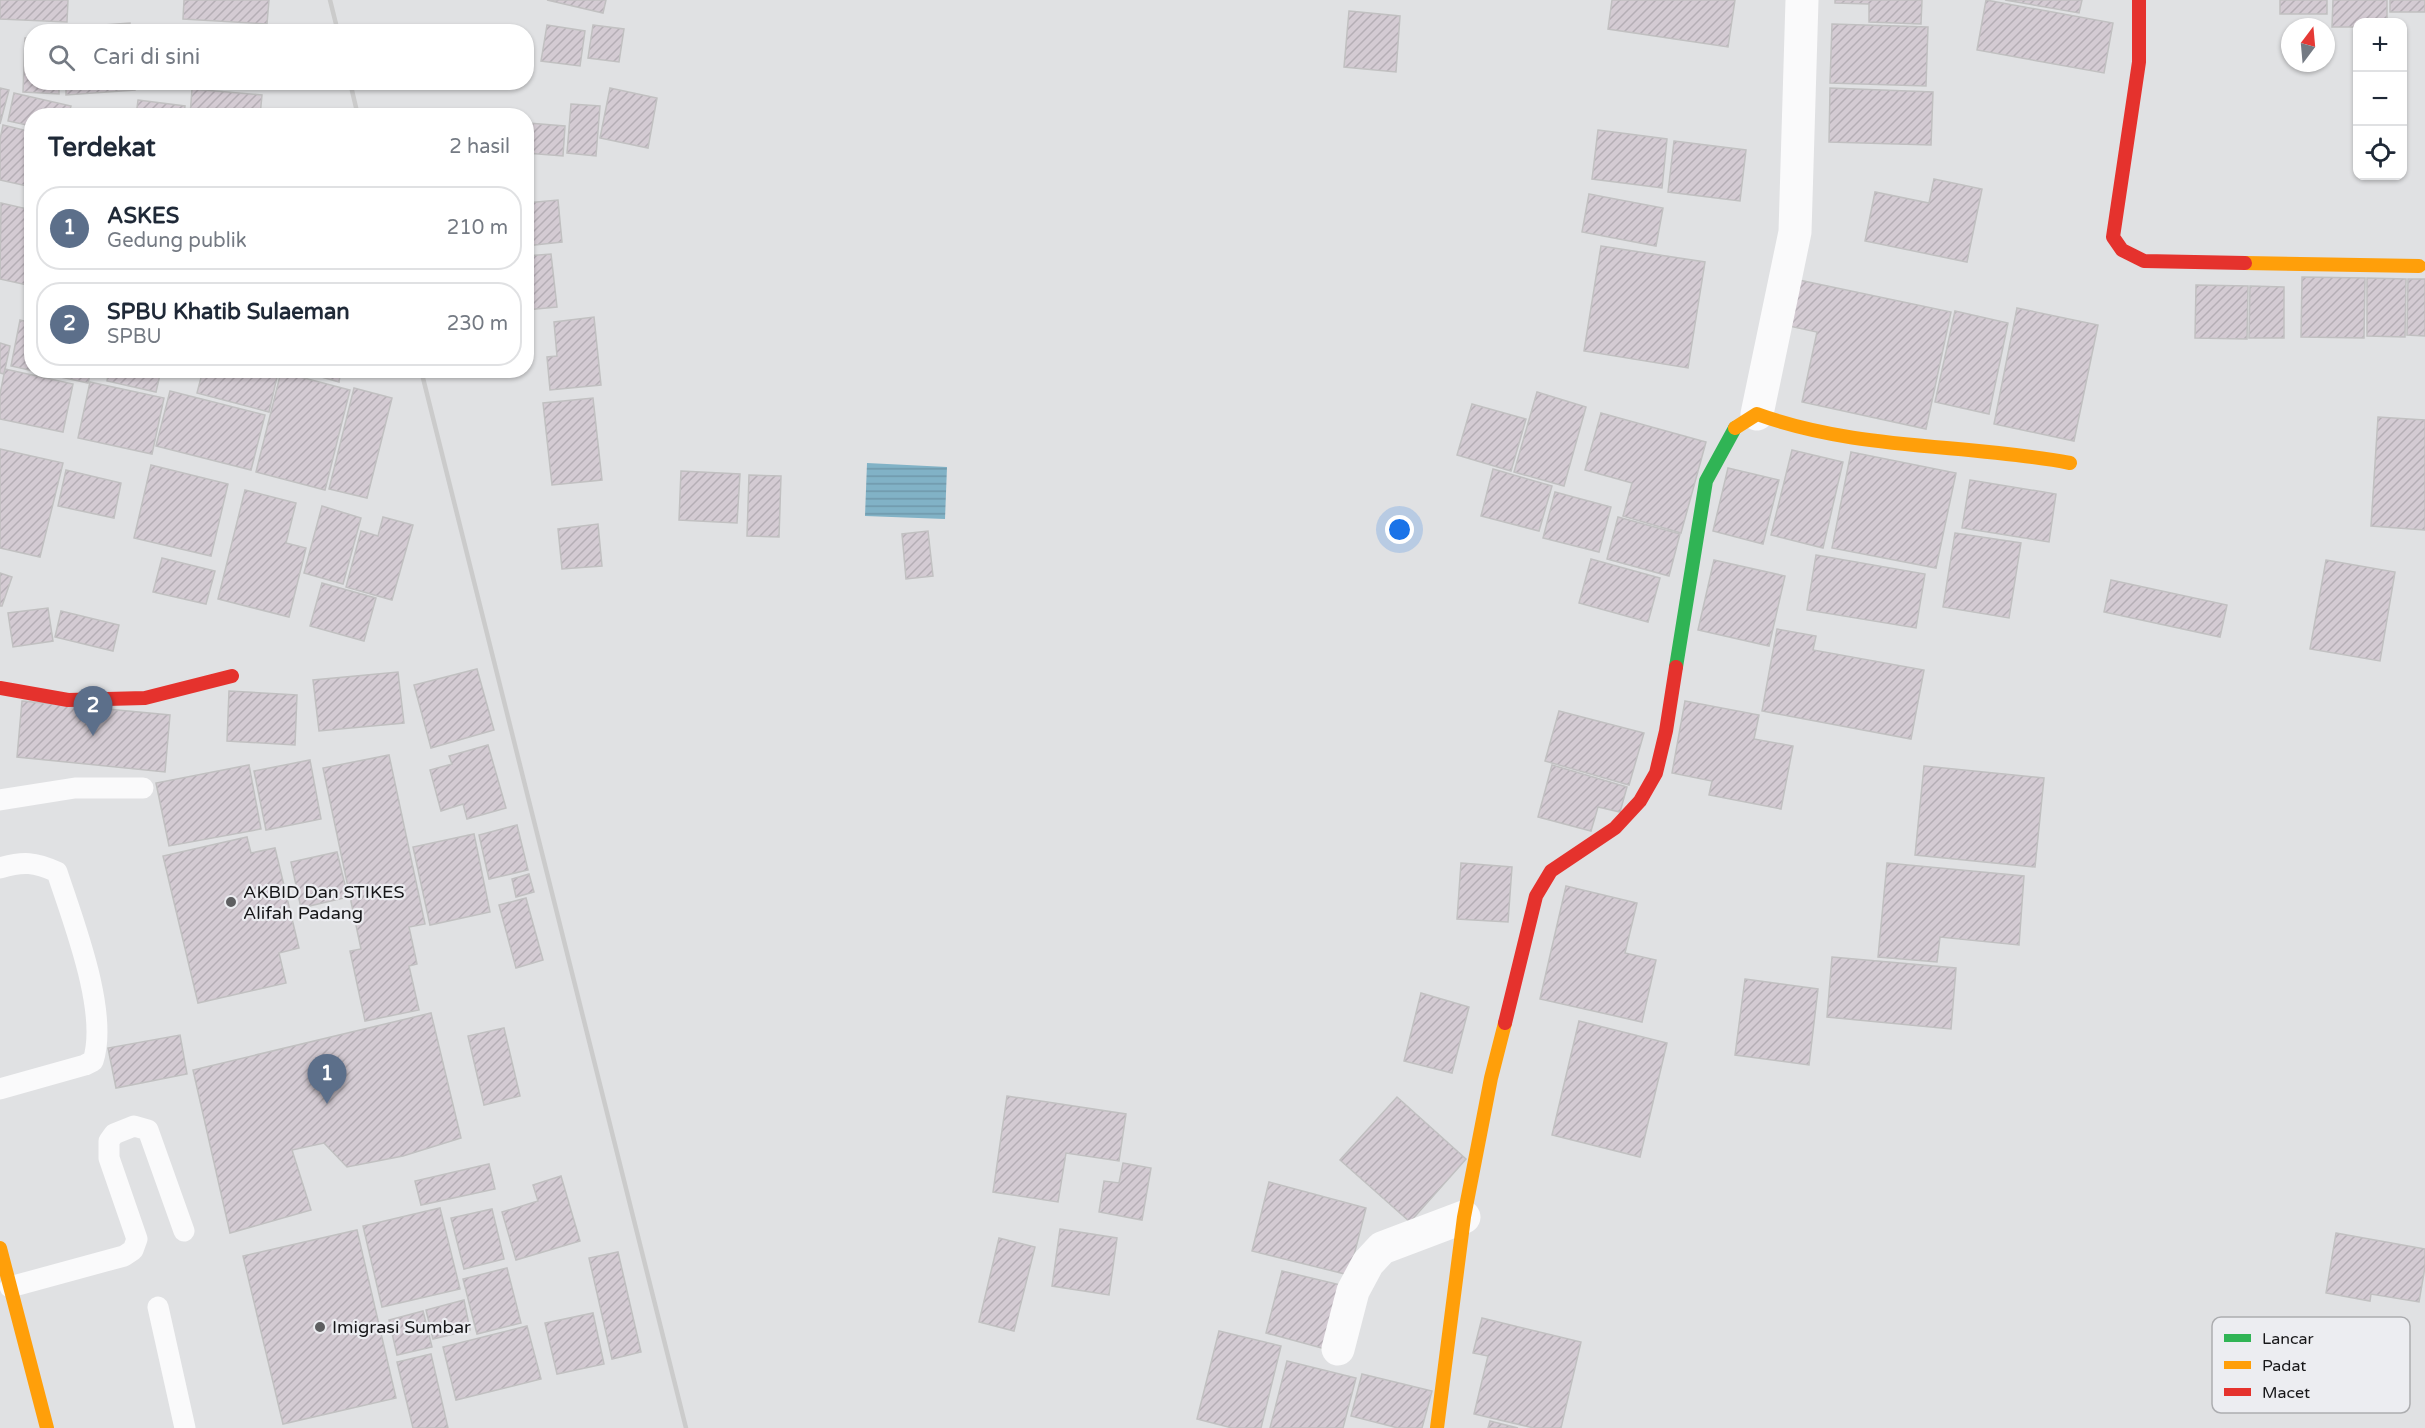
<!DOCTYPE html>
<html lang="id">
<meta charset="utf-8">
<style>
body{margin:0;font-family:"Varela Round",sans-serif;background:#f6f6f7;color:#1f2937}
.controls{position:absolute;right:18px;top:18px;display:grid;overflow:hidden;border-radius:12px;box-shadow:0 2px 4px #0004}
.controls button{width:54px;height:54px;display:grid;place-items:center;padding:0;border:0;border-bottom:2px solid #e0e1e3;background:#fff;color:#1f2937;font:30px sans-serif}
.compass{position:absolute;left:2281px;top:18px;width:54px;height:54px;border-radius:50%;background:#fff;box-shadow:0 2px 4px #0004;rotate:16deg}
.you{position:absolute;left:1400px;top:530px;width:21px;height:21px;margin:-15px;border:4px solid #fff;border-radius:50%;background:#1a73e8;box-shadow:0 0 0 9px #1a73e833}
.badge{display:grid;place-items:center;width:39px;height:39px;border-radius:50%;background:#5d5e60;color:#fff;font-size:20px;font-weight:700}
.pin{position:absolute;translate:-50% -50px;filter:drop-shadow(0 2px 3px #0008)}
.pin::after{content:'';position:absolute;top:32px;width:21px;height:18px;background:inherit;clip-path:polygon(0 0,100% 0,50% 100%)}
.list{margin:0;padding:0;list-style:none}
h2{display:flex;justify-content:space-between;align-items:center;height:78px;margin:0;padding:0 24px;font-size:26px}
h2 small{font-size:20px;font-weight:400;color:#747a83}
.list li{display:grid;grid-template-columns:39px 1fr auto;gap:18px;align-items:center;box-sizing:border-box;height:84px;margin:0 12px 12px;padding:0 12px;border:2px solid #e0e1e3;border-radius:24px}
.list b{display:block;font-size:22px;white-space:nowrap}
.list p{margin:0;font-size:20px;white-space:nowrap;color:#747a83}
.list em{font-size:20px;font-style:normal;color:#747a83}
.icon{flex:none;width:33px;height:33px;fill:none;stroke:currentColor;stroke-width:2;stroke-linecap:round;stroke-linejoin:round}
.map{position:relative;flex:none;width:2425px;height:1428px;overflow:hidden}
.search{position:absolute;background:#fff;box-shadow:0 2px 4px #0004;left:24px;top:24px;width:510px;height:66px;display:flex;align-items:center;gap:15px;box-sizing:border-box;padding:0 21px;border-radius:24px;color:#747a83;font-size:22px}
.panel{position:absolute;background:#fff;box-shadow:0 2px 4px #0004;left:24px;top:108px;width:510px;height:270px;border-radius:24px}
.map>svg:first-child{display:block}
.water{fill:url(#water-rules)}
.building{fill:url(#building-hatch);stroke:#c1c0c1;stroke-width:1.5}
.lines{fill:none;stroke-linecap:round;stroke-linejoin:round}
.lane{stroke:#fafafb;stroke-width:21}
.street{stroke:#fafafb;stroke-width:33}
.fast{stroke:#30b455;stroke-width:14}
.slow{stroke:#ff9f0a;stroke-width:14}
.jam{stroke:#e5322d;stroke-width:14}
.rail{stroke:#cbcbcb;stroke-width:4.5}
.poi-dot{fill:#5d5e60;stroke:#ecedf1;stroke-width:2}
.labels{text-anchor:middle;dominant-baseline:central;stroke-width:4.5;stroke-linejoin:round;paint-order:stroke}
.poi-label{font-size:18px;fill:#171719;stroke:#ecedf1;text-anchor:start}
.key{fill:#ecedf1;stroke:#acadb0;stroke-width:1.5}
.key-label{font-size:16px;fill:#171719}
</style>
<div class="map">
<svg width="2425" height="1428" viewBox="0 0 2425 1428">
<defs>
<pattern id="water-rules" width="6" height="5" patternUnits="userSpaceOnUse" patternTransform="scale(1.5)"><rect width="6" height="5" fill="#81b2c6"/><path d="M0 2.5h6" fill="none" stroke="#6f98aa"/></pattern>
<pattern id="building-hatch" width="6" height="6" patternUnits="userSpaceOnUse" patternTransform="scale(1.5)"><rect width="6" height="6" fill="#d4cbd3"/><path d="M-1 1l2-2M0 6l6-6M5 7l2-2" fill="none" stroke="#b5aeb5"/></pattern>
</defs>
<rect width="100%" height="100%" fill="#e0e1e3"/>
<path class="water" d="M867,463L947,467L945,519L865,516Z"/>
<g class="building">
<path d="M0,0H68L67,22L0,19Z"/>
<path d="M184,0H269L267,24L183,19Z"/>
<path d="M547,0H606L603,13Z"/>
<path d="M1612,0H1735L1728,47L1608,29Z"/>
<path d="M1835,0H1922L1921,24L1869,22V4L1835,3Z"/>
<path d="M1986,0L2113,23L2104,73L1977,50Z"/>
<path d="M2005,0H2082L2079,13Z"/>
<rect x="2280" y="0" width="47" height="14"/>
<path d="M2333,0H2387V22H2358V27H2332Z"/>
<rect x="2390" y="0" width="35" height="12"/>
<path d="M1349,11L1400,16L1396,72L1344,67Z"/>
<path d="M130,23V32H62V28Z"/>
<path d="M1832,24L1928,27L1926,86L1830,83Z"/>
<path d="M547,25L585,31L580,66L541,61Z"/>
<path d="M593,25L624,29L619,62L588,58Z"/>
<path d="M25,38H32V82H59V94L23,92Z"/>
<path d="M66,82H134L135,90L66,95Z"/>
<path d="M148,82H191L149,89Z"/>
<path d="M0,88L9,90L0,124Z"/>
<path d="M610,88L657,98L648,148L600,138Z"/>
<path d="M1830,88L1933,92L1931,145L1829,142Z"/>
<path d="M192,89L262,95L260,116H190Z"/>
<path d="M14,93L71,106L68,116H32V126L8,121Z"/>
<path d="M138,100L185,106L184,116H136Z"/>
<path d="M571,104L600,106L596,156L567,153Z"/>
<path d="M528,123L565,126L563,156L526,153Z"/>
<path d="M3,125L32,132V187L0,180V139Z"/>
<path d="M1598,130L1667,139L1662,188L1592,179Z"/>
<path d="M1674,141L1746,150L1740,201L1668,192Z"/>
<path d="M1934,179L1982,189L1967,262L1865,241L1875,192L1929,203Z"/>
<path d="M1589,194L1663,208L1656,246L1582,232Z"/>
<path d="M558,200L562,242L526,246V203Z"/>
<path d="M1,203L32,210V286L0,279Z"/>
<path d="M1601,246L1705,262L1688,368L1584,351Z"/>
<path d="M551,254L557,307L526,310V256Z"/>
<path d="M2302,277L2365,278L2364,338L2301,337Z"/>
<path d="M2367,278L2406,279L2405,337L2367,336Z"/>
<path d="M2408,279H2425V336L2407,335Z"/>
<path d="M1799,280L1951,312L1926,429L1802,402L1817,332L1789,326Z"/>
<path d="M2196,285L2248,286L2247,339L2195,338Z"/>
<path d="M2250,286L2284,287V338H2249Z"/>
<path d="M2017,308L2098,325L2074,441L1994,424Z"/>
<path d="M1955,311L2008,323L1989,414L1935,402Z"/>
<path d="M594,317L601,385L550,390L547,357L557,356L554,322Z"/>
<path d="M20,320L32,323V370H91L88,383L11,366Z"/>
<path d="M0,343L10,346L4,374L0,373Z"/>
<path d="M5,369L73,384L63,432L0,419V394Z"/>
<path d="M109,370H161L156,392L107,381Z"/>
<path d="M203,370H250L277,377L269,412L197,393Z"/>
<path d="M297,370H341L339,382Z"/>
<path d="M281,372L350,390L325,490L256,472Z"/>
<path d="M90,382L164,398L152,454L78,438Z"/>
<path d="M354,388L392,398L367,498L329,489Z"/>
<path d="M170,391L265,415L251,470L156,446Z"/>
<path d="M1537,392L1586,407L1564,486L1514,472Z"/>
<path d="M593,398L602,480L552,485L543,403Z"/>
<path d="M1472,404L1526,419L1511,471L1457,455Z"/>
<path d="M1601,413L1706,442L1681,533L1623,516L1632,483L1585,470Z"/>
<path d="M2378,417L2425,420V530L2371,526Z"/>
<path d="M0,449L63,463L40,557L0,548Z"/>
<path d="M1792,450L1843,462L1823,548L1771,535Z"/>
<path d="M1851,452L1956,473L1936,568L1832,548Z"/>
<path d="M151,465L228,484L211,556L134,538Z"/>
<path d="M1728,468L1779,480L1763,544L1713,531Z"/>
<path d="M1493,469L1552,486L1539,531L1481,516Z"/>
<path d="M66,470L121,483L114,518L58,506Z"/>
<path d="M681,471L740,474L737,523L679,520Z"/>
<path d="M749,475L781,476L779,537L747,536Z"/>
<path d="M1970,480L2056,494L2049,542L1962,528Z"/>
<path d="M245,490L296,503L286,543L306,548L289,617L218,599Z"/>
<path d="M1555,492L1611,507L1599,552L1543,538Z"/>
<path d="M322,506L361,518L343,584L304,573Z"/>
<path d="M383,517L413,525L392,600L346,587L361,531L378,536Z"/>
<path d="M1618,517L1680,534L1669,576L1607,559Z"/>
<path d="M598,524L602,566L562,569L558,529Z"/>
<path d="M928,531L933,576L906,579L902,534Z"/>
<path d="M1955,533L2021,543L2009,618L1943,607Z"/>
<path d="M1816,555L1925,574L1916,628L1807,610Z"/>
<path d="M162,558L215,571L206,604L153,592Z"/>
<path d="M1591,559L1660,578L1648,622L1579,603Z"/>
<path d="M1714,560L1785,576L1769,646L1698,630Z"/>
<path d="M2326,560L2395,572L2380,661L2310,649Z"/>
<path d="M0,573L12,577L2,606H0Z"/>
<path d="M2111,580L2227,605L2220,637L2104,612Z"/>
<path d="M322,583L376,598L364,641L310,626Z"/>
<path d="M48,608L53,641L13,647L8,613Z"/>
<path d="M61,611L119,625L113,651L55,637Z"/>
<path d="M1777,629L1816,636L1813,650L1924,670L1911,739L1762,711Z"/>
<path d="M477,669L494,730L431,748L414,685Z"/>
<path d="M398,672L404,723L319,731L313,680Z"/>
<path d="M229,691L297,695L295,745L227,741Z"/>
<path d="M22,701L170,715L165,772L17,757Z"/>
<path d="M1685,701L1759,715L1754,739L1793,746L1781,809L1709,795L1712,781L1672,773Z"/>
<path d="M1559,711L1644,733L1629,785L1545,761Z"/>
<path d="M488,745L506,808L467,819L463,804L441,811L430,770L452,764L449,756Z"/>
<path d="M389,755L425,924L409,927L417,964L409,966L419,1010L365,1021L350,951L361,949L323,768Z"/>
<path d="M310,760L321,819L266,830L254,771Z"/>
<path d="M249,765L261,829L169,846L156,783Z"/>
<path d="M1552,765L1627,787L1620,812L1598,807L1591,831L1538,817Z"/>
<path d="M1924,766L2044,778L2035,867L1915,855Z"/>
<path d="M517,825L528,870L489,879L479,835Z"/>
<path d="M474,834L490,912L430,925L413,847Z"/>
<path d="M247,837L251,853L275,848L299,948L279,953L286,983L198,1003L163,856Z"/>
<path d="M337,852L348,897L301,908L291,862Z"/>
<path d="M1461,863L1512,867L1508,922L1457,919Z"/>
<path d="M1887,863L2024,876L2019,945L1940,937L1937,962L1878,957Z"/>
<path d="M529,874L534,892L516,897L512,879Z"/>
<path d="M1566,886L1637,903L1625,953L1656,960L1642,1022L1540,999Z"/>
<path d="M526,898L543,960L516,968L499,905Z"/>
<path d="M1832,957L1956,968L1951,1029L1827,1017Z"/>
<path d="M1745,979L1818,989L1809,1065L1735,1055Z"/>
<path d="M1421,993L1469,1007L1452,1073L1404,1061Z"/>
<path d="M431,1013L461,1138L403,1156L347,1167L324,1143L292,1150L311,1210L230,1233L193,1070Z"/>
<path d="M1579,1021L1667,1043L1640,1157L1552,1135Z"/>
<path d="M504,1028L520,1096L484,1105L468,1036Z"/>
<path d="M180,1035L187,1074L116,1088L108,1048Z"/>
<path d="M1007,1096L1126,1114L1119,1161L1066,1153L1058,1202L993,1192Z"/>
<path d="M1397,1097L1466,1159L1410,1222L1340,1160Z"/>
<path d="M1123,1163L1151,1168L1142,1220L1099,1212L1104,1181L1119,1183Z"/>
<path d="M489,1164L495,1189L421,1205L415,1181Z"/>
<path d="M561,1176L580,1241L516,1260L502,1212L538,1201L533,1185Z"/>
<path d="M1269,1182L1366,1208L1349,1275L1252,1251Z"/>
<path d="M440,1208L460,1289L382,1307L363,1226Z"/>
<path d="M492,1209L504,1259L464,1269L451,1218Z"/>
<path d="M1060,1229L1117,1238L1109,1295L1052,1286Z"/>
<path d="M357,1230L396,1398L283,1424L243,1256Z"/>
<path d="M2336,1233L2425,1249V1267L2419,1302L2371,1294L2370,1301L2326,1293Z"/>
<path d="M999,1238L1035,1247L1014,1331L979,1322Z"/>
<path d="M618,1252L641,1352L612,1359L589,1258Z"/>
<path d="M507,1268L521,1323L477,1334L463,1279Z"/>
<path d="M1282,1271L1349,1287L1333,1351L1266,1333Z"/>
<path d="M464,1300L470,1330L433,1339L426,1310Z"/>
<path d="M423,1311L432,1347L397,1355L389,1320Z"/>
<path d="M593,1313L604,1364L557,1374L545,1323Z"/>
<path d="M1482,1318L1581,1342L1561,1428H1534L1474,1414L1488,1356L1473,1353Z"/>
<path d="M527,1326L541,1379L456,1400L443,1347Z"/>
<path d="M1219,1331L1281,1346L1261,1428H1232L1197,1419Z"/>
<path d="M431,1354L448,1428H413L397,1362Z"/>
<path d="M1287,1361L1356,1378L1343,1428H1270Z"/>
<path d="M1362,1374L1432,1391L1422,1428H1398L1351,1416Z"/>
<path d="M1490,1421L1518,1428H1488Z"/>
</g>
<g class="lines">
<g class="lane">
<path d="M0,800L75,788H143"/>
<path d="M0,868C23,861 35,862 57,872C73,921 109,1012 93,1061L85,1065L0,1089"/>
<path d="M10,1287L124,1256L133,1250L137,1239L109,1158V1141L114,1134L134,1126L148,1130L184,1231"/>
<path d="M158,1307L185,1428"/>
</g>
<g class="street">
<path d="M1757,414L1795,232L1802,0"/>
<path d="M1338,1349L1353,1291L1368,1263L1382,1248L1464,1217"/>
</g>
<path class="fast" d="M1676,667L1706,481L1735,428"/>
<g class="slow">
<path d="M2245,263L2419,266"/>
<path d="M1735,428L1757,414C1859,451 1965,443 2070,463"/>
<path d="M0,1248L47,1428"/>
<path d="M1437,1428L1464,1217L1491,1078L1505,1023"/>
</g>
<g class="jam">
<path d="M2139,0V62L2113,237L2122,250L2144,261L2245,263"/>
<path d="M0,688L68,700L145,698L232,676"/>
<path d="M1505,1023L1536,896L1551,871L1615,828L1640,801L1656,773L1666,731L1676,667"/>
</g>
<g class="rail">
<path d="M330,0L338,32"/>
<path d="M350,82L358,116"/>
<path d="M421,370L686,1428"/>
</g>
</g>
<g class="poi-dot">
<circle cx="231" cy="902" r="6"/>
<circle cx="320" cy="1327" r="6"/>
</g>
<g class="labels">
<g class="poi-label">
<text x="243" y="892">AKBID Dan STIKES<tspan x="243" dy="21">Alifah Padang</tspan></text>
<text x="332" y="1327">Imigrasi Sumbar</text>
</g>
</g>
<rect x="2212" y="1317" width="198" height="96" rx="9" class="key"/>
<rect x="2224" y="1334" width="27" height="8" fill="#30b455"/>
<rect x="2224" y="1361" width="27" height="8" fill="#ff9f0a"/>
<rect x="2224" y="1388" width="27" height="8" fill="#e5322d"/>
<g class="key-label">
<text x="2262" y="1344">Lancar</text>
<text x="2262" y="1371">Padat</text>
<text x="2262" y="1398">Macet</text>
</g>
</svg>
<div class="controls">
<button>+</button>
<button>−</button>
<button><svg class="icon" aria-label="locate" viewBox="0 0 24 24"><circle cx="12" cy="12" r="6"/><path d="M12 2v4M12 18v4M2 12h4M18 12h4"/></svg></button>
</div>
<svg class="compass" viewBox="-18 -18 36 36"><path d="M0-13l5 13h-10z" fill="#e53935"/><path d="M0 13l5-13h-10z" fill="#747a83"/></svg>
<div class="you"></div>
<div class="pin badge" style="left:327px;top:1104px;background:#5c6f8a">1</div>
<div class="pin badge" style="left:93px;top:736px;background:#5c6f8a">2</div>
<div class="search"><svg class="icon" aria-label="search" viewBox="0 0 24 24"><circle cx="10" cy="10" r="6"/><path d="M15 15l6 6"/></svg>Cari di sini</div>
<section class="panel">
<h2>Terdekat<small>2 hasil</small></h2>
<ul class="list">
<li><span class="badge" style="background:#5c6f8a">1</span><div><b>ASKES</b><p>Gedung publik</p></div><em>210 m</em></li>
<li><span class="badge" style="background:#5c6f8a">2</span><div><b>SPBU Khatib Sulaeman</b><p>SPBU</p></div><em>230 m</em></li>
</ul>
</section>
</div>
